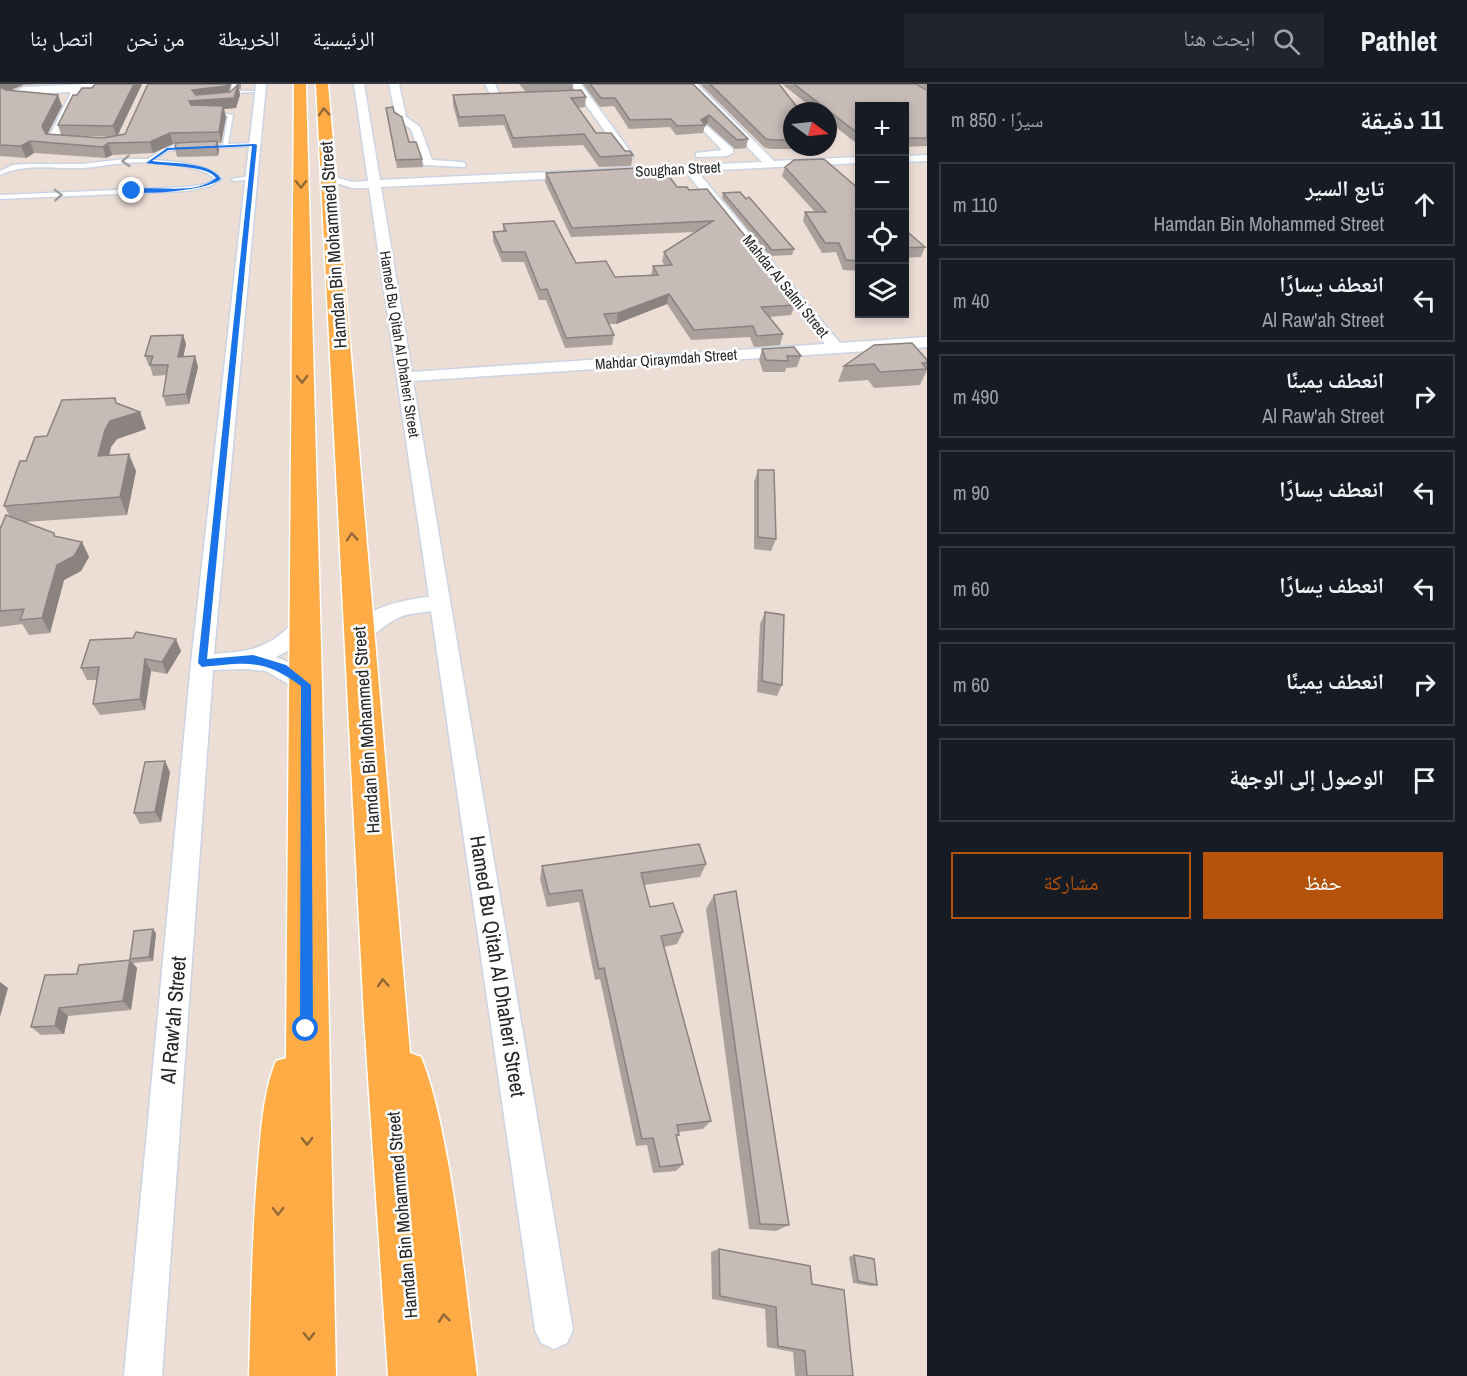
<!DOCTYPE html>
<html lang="ar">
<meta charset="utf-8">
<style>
body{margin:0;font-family:"Archivo Narrow","Noto Naskh Arabic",sans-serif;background:#20242c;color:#f1f3f6;direction:rtl}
.controls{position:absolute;right:18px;top:18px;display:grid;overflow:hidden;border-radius:0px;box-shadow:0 3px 9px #0003}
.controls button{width:54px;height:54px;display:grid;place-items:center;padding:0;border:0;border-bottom:2px solid #363941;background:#171b24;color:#f1f3f6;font:30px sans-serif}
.compass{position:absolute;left:783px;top:18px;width:54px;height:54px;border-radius:50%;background:#171b24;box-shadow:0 3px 9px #0003;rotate:105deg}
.stop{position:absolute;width:18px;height:18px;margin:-14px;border:4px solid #1a73e8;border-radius:50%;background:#fff}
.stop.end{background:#1a73e8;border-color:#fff;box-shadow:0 2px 6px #0008}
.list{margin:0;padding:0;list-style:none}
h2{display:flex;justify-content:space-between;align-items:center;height:78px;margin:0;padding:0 24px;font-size:26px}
h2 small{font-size:20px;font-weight:400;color:#9ea1a6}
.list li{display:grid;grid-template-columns:39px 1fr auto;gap:18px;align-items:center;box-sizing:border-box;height:84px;margin:0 12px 12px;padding:0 12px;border:2px solid #363941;border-radius:0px}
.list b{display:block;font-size:22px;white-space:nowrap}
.list p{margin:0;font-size:20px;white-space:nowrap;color:#9ea1a6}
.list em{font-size:20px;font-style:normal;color:#9ea1a6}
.actions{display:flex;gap:12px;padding:18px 24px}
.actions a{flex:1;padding:14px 0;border:2px solid #b45309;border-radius:0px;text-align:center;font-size:21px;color:#b45309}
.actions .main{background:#b45309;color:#fff}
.icon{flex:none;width:33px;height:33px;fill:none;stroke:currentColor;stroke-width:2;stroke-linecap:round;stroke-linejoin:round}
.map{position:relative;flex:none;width:927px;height:1292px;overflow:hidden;direction:ltr}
header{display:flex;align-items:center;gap:36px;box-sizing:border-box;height:84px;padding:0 30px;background:#171b24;border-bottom:2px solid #363941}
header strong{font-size:28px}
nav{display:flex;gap:33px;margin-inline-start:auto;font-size:21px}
.search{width:420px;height:54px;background:#20242c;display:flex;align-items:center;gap:15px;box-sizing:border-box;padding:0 21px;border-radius:0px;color:#9ea1a6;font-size:22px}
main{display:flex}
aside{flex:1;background:#171b24}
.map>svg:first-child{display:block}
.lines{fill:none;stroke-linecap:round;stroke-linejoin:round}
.service-casing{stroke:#cbd4e2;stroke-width:3}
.minor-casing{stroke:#cbd4e2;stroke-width:3}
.primary-casing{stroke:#fff;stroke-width:3}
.service{fill:#fff;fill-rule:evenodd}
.minor{fill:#fff;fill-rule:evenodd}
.primary{fill:#ffac47;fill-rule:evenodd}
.wall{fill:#aaa19d;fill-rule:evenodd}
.shaded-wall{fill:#8b837f}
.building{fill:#c6bbb6;stroke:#8b837f;stroke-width:1.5}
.oneway{stroke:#926936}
.oneway2{stroke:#9d9d9d}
.route{fill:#1a73e8}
.labels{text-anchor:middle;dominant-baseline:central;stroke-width:5;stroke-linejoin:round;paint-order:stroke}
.far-street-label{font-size:15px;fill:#262626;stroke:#fff}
.street-label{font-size:18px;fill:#262626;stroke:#fff}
.near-street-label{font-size:21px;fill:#262626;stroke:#fff}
</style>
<header>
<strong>Pathlet</strong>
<div class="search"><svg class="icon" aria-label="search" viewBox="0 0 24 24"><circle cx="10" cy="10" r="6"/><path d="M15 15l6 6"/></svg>ابحث هنا</div>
<nav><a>الرئيسية</a><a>الخريطة</a><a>من نحن</a><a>اتصل بنا</a></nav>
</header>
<main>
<aside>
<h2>11 دقيقة<small>سيرًا · 850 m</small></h2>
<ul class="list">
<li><svg class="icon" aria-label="ahead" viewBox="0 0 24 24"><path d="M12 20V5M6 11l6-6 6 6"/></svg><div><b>تابع السير</b><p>Hamdan Bin Mohammed Street</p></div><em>110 m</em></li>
<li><svg class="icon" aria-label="left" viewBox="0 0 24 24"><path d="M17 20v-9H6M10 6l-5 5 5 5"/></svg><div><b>انعطف يسارًا</b><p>Al Raw'ah Street</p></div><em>40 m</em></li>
<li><svg class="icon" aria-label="right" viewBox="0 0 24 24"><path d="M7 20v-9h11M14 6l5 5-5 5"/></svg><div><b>انعطف يمينًا</b><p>Al Raw'ah Street</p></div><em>490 m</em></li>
<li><svg class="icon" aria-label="left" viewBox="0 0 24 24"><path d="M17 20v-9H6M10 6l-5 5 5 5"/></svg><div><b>انعطف يسارًا</b></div><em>90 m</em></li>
<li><svg class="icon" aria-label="left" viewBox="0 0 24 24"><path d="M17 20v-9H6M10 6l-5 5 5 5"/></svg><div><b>انعطف يسارًا</b></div><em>60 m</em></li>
<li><svg class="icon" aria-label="right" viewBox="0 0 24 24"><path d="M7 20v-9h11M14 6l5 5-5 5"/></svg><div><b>انعطف يمينًا</b></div><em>60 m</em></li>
<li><svg class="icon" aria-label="arrive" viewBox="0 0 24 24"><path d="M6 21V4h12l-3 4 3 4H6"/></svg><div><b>الوصول إلى الوجهة</b></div></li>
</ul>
<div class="actions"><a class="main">حفظ</a><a>مشاركة</a></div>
</aside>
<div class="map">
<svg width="927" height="1292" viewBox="0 0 927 1292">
<rect width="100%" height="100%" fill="#ecddd5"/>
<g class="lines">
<g class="service-casing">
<g id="service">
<path d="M232,0H236V7H262L236,9L235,15L225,18V16L231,13Z"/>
<path d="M208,28L233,31L228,60L255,59L257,62L173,66L167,67L154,76C176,78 206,79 222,95L210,102L187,107L0,115V111L187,103L206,100L215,95C199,79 149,77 127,79C112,80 96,83 81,84C53,85 26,79 0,91V87L13,81L25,80H82L126,75H148L163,65L173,62L223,61L228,32L206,30Z"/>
<path d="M252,92L254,95L234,97L231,95Z"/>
</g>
</g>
<g class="minor-casing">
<g id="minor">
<path d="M88,0H106L81,7L59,53L84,57V61L80,62L53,58L48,55L71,8L21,10L37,13L39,15L34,18L5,11L24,3Z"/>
<path d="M256,0H266L214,570C238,568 256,568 277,553C289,544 297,531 313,536L316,541C307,556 290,566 276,573C291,579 309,586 317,601L314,607L306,610L266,587L244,585L213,586L162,1292H124L191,579Z"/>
<path d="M354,0H364L380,96L762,78L687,0H697L774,77L860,73V79L697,87L840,259L927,253V263L413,297L573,1246L567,1259L554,1265L541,1259L535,1246L431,527C420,529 408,529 398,534C382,541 370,560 352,554L349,549C364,523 402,516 429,513L369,104H352L322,94L328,91L352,98L368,97ZM686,88L825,260L412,288L381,103Z"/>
<path d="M389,0H399L406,33L420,43L432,76L461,78L465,79V83L424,81L411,45L396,34Z"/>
<path d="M485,0H495L501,14L499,16H493Z"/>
<path d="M571,0H581L633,71V75H625Z"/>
<path d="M707,42L733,65V69L726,72L696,73V69L722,66L702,45Z"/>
<path d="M927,71V77L904,78V72Z"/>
</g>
</g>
<g class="primary-casing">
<g id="primary">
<path d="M294,0H306L322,601L336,1292H249C251,1222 252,1151 258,1081C261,1047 263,1009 276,977L286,974Z"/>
<path d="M316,0H328L410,969L421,973C435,1008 442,1047 449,1084C461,1153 468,1223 477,1292H388L364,934Z"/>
</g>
</g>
<use href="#service" class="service"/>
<use href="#minor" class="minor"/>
<use href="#primary" class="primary"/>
</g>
<g class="wall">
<path d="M0,0H41L23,1L10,6L62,22L47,50L61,51L58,41L77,11L92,4L95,0H142L117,51L125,50L148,0H231L229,8L237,1V0H241V5H239L240,11L236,24L224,25L226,33L221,59H218L219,66L218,72L177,73L175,64V60H173L153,69L112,71L106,74L34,69L26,74L0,72ZM75,52H94L110,53L104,54Z"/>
<path d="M519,0H573V6L526,8Z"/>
<path d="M583,0H693L748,55L746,64L735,65L707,40L705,41L703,49L676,51L670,43L629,45L614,22L600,23Z"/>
<path d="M700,0H779L792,27V63H820V65H770L764,63Z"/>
<path d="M782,0H916L927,6V62L904,63V22H860V62L828,37V27H816Z"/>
<path d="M918,0H927V5Z"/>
<path d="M453,11L586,13L585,23L578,24L596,49L633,71L631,82L599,83L583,61L513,64L504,41L459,43L453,21Z"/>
<path d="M386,24L394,28L409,58L422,75L423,83L397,84L387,32Z"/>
<path d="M785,83L860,106V187L843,186L836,168L822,169L803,137L805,128H815L782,92Z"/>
<path d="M642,88L677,103L689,106L754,163L753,167L758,173L757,176L795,221L791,231L769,233L783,250L780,261L754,263L750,253L691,256L667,220L616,240H609L614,251L612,261L565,264L546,216H539L524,178H502L493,157V148L503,147V140L576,179L615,193L651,191L653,182L665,181L662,178L664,168L696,148L571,153L545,98L546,89Z"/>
<path d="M723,109L746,115L794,165L792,171L770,172L722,114Z"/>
<path d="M904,145L925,163L921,173L904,174Z"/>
<path d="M183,251L186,260L183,273L195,272L198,283L189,320L166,322L163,312L166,291L153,292L150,282H149L145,272Z"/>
<path d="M762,265L801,272L797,283L786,284L785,288H763L759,276Z"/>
<path d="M927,276V286L920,301L874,304L868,296L838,298L844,282Z"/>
<path d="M117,319L140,328L146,345L117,355L111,363L109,371L136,387L127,431L25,438L54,449L56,453L82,458L89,473L81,487L64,496L50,549L29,551L22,540L0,543V445L10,433L4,422L26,377L47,352Z"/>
<path d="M758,386L776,455L771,467L754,465V398Z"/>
<path d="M765,528L782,601L777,612L757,608L760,540Z"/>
<path d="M181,567L167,590L151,587L145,626L100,631L93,620L97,596H87L81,584Z"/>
<path d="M170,688L161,738L140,740L134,729Z"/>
<path d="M706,780L700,793L644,801L650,823L683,848L677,860L664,863L711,1037L703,1045L679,1048V1051L677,1053L683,1080L676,1087L653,1089L647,1061L636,1062L600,895L595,896L579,818L547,823L540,795L542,782Z"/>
<path d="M714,811L789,1141L776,1147L749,1145L706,825Z"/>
<path d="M156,849L153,877L133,879L130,875Z"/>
<path d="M130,876L137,884L131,926L68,932L64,950L41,951L31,943L77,890Z"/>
<path d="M719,1165L812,1200L853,1292H795L793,1268L767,1263L765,1225L712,1215L711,1168Z"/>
<path d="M854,1171L877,1201L871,1202L853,1199L849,1173Z"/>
</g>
<g class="shaded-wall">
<path d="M0,0H23V1L4,9L0,3Z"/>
<path d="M134,0H142L117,53L113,42Z"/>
<path d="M227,0H231L228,12L234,14L238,1L240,11L236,24L224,25L226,33L221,59L219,48L191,27L189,17L192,6Z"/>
<path d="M58,11L62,22L46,53L42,42Z"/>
<path d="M709,31L707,40L705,41L701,36Z"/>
<path d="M170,49L173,60L153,69L150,58Z"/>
<path d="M30,57L34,69L26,74L21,62Z"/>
<path d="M217,57L219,66L218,72L216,63Z"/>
<path d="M108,59L112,71L106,74L103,63Z"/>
<path d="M669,210L667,220L616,240L618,229Z"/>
<path d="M183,251L186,260L181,283L178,273Z"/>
<path d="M195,272L198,283L189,320L186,310Z"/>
<path d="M140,328L146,345L117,355L111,363L105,390L98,372L105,346L110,337Z"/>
<path d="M129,370L136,387L127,431L120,413Z"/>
<path d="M82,458L89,473L81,487L64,496L50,549L42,534L57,481Z"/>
<path d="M176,555L181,567L167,590L162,578Z"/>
<path d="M145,575L151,587L145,626L140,615Z"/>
<path d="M165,677L170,688L161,738L155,728Z"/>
<path d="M153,845L156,849L153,877L149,873Z"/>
<path d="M130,876L137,884L131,926L123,917Z"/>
<path d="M0,898L8,904L0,933Z"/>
<path d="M59,924L68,932L64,950L55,942Z"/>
</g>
<g class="building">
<path d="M0,0V3L6,6L58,11L42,42L46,50L104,54L125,50L148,0H227L226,2L192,6L196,11L230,8L238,1L234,14L189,17L191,21L223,22L219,48L170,49L150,58L108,59L103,63L30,57L21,62L0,61Z"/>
<path d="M95,0H134L113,42L58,41L73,11H77L82,4H92Z"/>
<path d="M590,0H693L748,55L737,56L709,31L701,36L705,41L677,42L671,35L630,36L615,14H601Z"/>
<path d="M710,0H779L800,27H792V56H773L766,55Z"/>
<path d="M794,0H916L927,6V54H904V22H860V51Z"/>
<path d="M581,6L586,13L571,14L596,49H611L625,67H630L633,71L600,73L584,50L513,54L504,31L459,33L453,11Z"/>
<path d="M393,23L394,28L402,33L409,58H416L422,75L396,76L386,24Z"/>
<path d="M217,57L216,63L175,64L176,59Z"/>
<path d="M824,75L860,106V177L846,176L839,159H825L805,128H826L785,83L794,76Z"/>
<path d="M639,84L642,88L665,87L677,103H687L689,106L707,105L754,163H750L758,173H756L795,221L761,223L783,250L757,252L753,242L694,246L669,210L618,229L604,230L614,251L566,254L547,205L540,206L525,168H502L493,148L506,147L503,140L554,137L576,179L606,177L615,193L658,191L653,182L672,181L664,168L713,137L572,144L546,89Z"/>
<path d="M740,108L746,115L749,113L794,165L772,166L723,109Z"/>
<path d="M904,145L925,163L904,164Z"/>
<path d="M183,251L178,273L195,272L186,310L163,312L168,281H150L153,272H145L151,252Z"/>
<path d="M912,259L927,276V279H922L927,285L880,288L874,280L844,282L874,261Z"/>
<path d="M794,263L801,272H787L788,277L766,276L762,265Z"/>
<path d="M115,314L116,319L140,328L110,337L105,346L98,372L129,370L120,413L4,422L20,377H26L35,353L47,352L62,316Z"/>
<path d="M758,386H774L776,455L758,453Z"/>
<path d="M6,431L54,449V452L82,458L74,472L57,481L42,534L20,536L24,525L0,527V445Z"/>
<path d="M765,528L784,531L782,601L762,597Z"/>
<path d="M136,548L176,555L162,578L145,575L140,615L93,620L99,583L81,584L90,556L133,554Z"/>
<path d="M165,677L155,728L134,729L145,678Z"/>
<path d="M699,760L706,780L641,789L650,823L673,819L683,848L661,852L711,1037L677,1041L679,1051H676L683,1080L660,1083L653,1054L642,1055L604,884L599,885L582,806L549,810L542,782Z"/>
<path d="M736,807L789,1141L760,1140L714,811Z"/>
<path d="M153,845L149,873L130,875L134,847Z"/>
<path d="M130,876L123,917L59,924L55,942L31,943L45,891L77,890L79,881Z"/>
<path d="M719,1165L810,1182L812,1200L844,1206L853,1292H807L805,1267L778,1262L776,1223L720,1212Z"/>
<path d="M854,1171L874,1175L877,1201L858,1197Z"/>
</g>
<defs><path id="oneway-chevron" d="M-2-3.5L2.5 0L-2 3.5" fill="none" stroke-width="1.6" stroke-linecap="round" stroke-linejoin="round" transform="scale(1.5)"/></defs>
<g class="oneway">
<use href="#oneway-chevron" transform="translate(324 28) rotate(-94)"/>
<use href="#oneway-chevron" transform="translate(301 100) rotate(89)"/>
<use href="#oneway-chevron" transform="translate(302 295) rotate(89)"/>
<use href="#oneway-chevron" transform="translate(352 453) rotate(-94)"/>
<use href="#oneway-chevron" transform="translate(383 899) rotate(-94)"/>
<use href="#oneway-chevron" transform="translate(307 1057) rotate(89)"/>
<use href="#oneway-chevron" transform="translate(278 1127) rotate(90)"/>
<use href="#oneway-chevron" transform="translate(444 1234) rotate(-97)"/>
<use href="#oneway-chevron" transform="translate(309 1252) rotate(89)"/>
</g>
<g class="oneway2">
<use href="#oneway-chevron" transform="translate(126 77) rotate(176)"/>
<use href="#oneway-chevron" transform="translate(58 111) rotate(-2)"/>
</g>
<path class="route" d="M255,60L257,61L207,575L253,571L286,581L311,601L313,945L311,950L306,952L302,950L300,945L301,602C263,574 248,579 202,583L198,579L252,62L168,66L152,77C171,80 210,77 221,95C209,106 145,112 130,107C155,99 193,113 216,94C208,81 162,82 146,79L167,64Z"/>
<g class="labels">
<g class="far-street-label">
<text transform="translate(678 85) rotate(-3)">Soughan Street</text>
<text transform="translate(786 202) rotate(51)">Mahdar Al Salmi Street</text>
<text transform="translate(400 260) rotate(81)">Hamed Bu Qitah Al Dhaheri Street</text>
<text transform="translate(666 275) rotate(-4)">Mahdar Qiraymdah Street</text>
</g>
<g class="street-label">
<text transform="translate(333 161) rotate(-94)">Hamdan Bin Mohammed Street</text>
<text transform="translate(366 646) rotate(-94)">Hamdan Bin Mohammed Street</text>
<text transform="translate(402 1131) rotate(-95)">Hamdan Bin Mohammed Street</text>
</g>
<g class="near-street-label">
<text transform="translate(498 882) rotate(81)">Hamed Bu Qitah Al Dhaheri Street</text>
<text transform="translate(173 936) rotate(-85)">Al Raw'ah Street</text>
</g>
</g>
</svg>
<div class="controls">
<button>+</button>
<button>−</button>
<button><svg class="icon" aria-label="locate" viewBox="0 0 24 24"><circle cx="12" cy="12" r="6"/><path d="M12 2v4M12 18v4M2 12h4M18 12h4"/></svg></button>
<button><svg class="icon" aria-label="layers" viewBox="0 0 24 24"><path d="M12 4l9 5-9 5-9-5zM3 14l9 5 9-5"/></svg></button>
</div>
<svg class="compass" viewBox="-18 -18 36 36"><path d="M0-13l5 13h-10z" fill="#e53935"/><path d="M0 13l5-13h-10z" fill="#9ea1a6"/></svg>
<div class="stop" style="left:306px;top:945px"></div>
<div class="stop end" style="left:132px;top:107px"></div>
</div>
</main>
